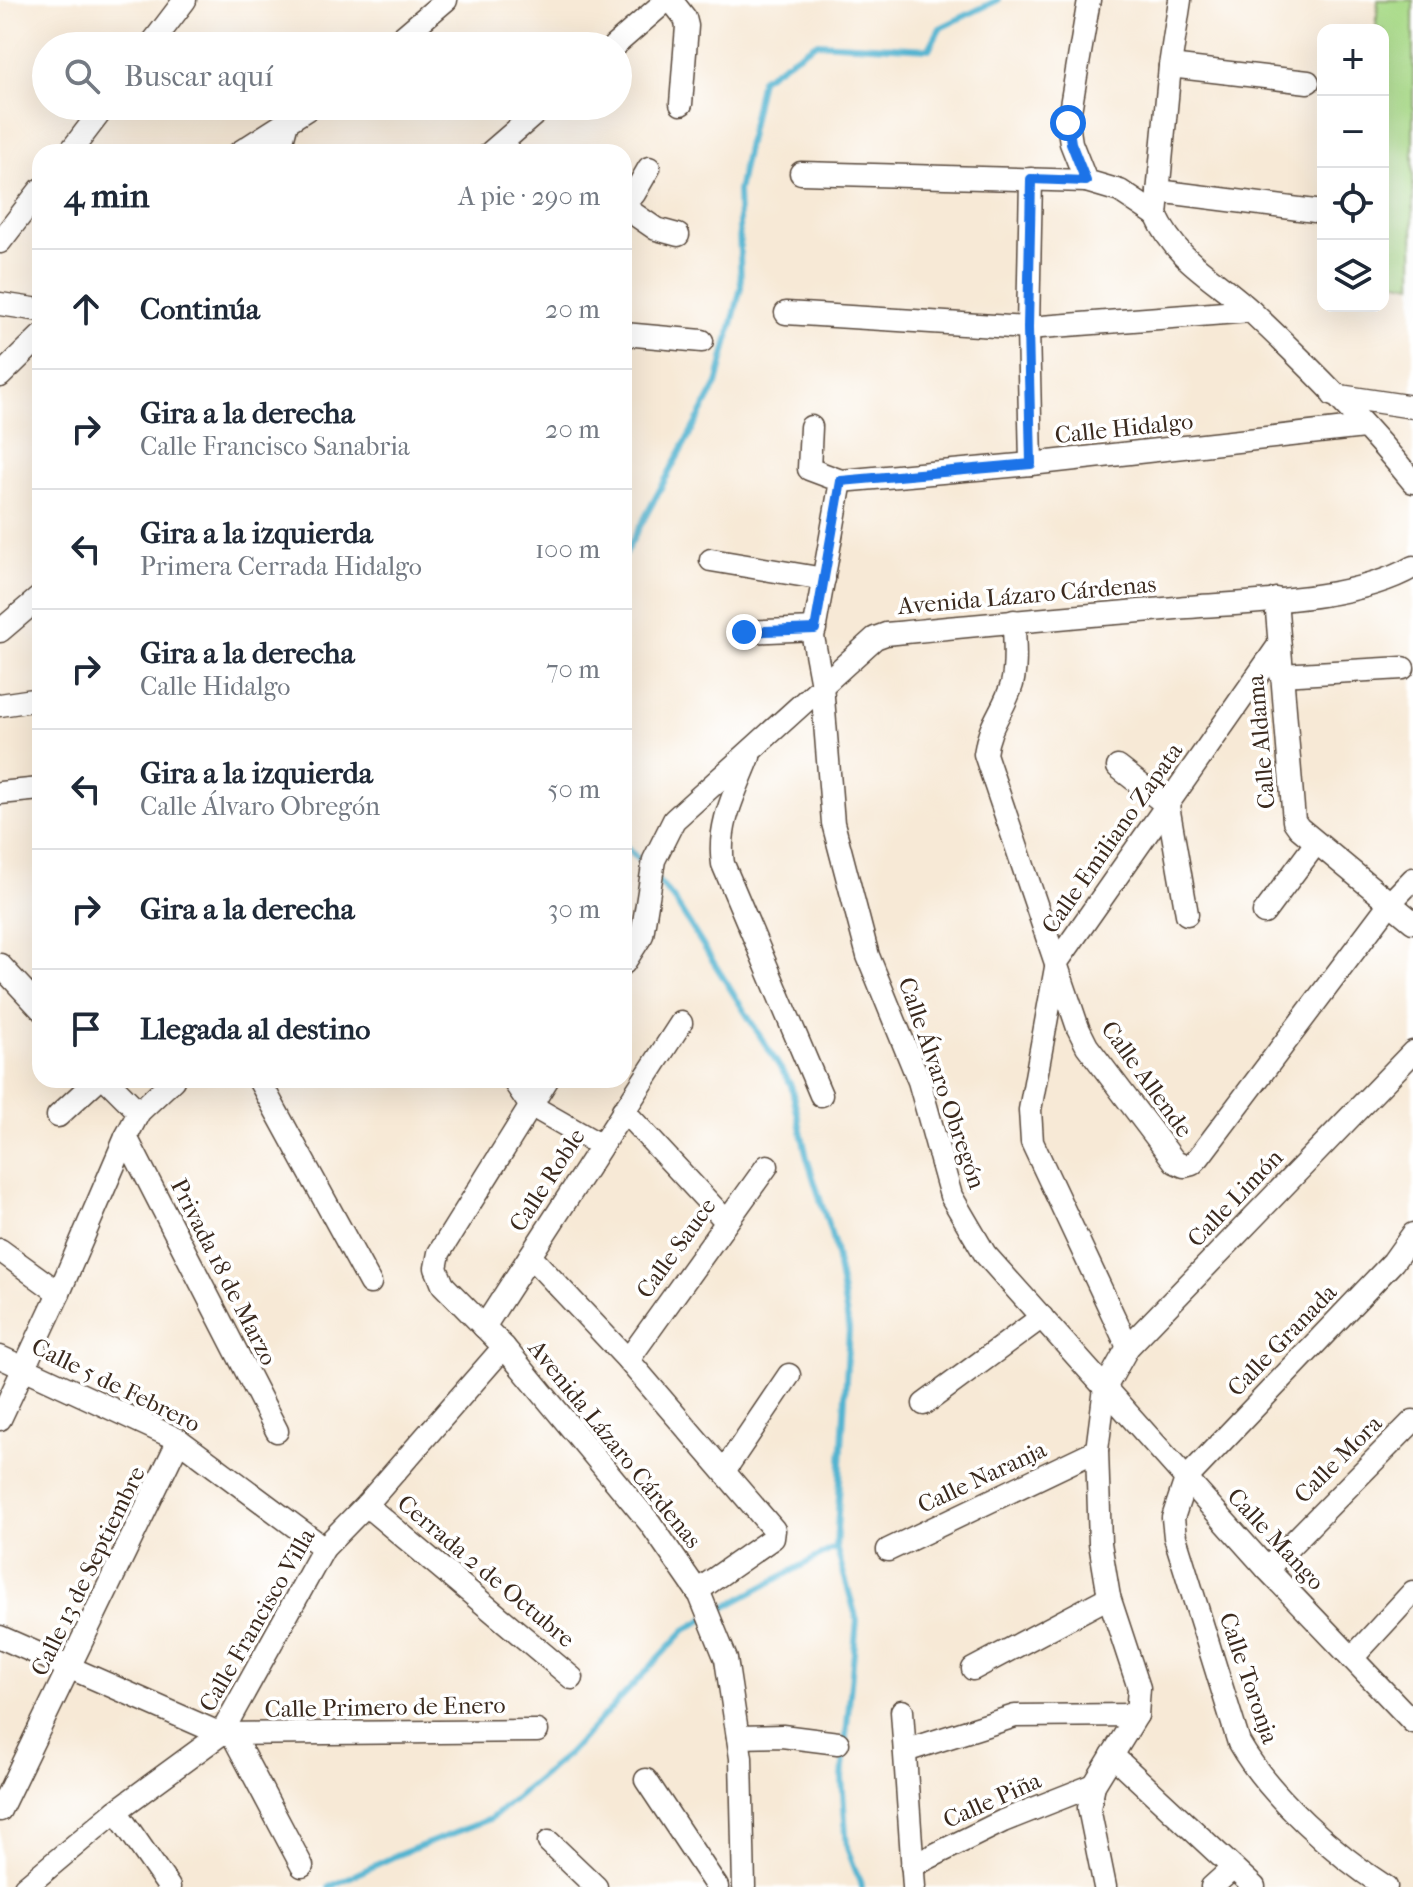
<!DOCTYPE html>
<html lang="es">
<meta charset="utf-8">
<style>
body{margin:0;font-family:"IM FELL French Canon",serif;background:#f2f2f3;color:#1f2937}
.controls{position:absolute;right:24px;top:24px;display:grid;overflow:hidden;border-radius:16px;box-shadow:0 8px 32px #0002}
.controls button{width:72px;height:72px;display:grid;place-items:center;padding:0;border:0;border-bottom:2px solid #e0e1e3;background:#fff;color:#1f2937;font:40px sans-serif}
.stop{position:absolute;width:24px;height:24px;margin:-18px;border:6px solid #1a73e8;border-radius:50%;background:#fff}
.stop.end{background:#1a73e8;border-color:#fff;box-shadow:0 2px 8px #0008}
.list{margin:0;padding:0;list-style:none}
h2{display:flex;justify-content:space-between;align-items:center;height:104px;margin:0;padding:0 32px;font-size:34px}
h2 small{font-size:26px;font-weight:400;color:#747a83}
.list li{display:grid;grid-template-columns:52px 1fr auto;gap:24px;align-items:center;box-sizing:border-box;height:120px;padding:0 32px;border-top:2px solid #e0e1e3}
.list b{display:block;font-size:30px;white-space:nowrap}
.list p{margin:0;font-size:26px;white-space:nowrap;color:#747a83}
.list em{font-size:26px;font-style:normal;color:#747a83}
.icon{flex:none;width:44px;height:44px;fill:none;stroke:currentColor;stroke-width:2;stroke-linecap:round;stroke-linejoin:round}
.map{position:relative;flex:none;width:1413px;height:1887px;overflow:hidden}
.search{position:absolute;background:#fff;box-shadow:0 8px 32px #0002;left:32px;top:32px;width:600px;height:88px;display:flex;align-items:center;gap:20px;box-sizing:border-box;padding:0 28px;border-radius:44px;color:#747a83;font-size:30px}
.panel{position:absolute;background:#fff;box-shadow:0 8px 32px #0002;left:32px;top:144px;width:600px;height:944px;border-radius:24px}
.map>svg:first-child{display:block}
.green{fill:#aadb8a;stroke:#728254;stroke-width:2}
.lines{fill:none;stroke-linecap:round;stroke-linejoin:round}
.stream{stroke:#52b4d0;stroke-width:6}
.minor-casing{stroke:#57473a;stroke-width:25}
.minor{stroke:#fff;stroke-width:22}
.route{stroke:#1a73e8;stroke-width:10}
.labels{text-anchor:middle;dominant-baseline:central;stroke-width:7;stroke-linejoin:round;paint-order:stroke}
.street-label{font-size:24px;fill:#3b2a1e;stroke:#fff}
</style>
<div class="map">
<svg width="1413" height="1887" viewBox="0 0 1413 1887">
<rect width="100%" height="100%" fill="#fff"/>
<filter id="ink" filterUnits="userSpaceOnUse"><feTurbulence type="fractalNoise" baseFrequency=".0125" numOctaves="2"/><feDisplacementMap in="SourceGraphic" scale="16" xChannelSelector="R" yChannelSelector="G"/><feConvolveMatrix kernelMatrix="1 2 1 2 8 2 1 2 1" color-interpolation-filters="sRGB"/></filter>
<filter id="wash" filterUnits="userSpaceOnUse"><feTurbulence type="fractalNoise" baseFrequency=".006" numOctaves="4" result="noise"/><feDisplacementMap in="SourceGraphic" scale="32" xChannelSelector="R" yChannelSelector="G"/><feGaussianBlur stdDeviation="1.8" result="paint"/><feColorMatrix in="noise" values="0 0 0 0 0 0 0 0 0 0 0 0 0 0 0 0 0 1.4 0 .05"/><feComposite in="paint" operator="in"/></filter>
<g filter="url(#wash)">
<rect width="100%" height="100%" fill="#f7e9d6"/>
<path class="green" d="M1378,0H1413V285L1383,279V30H1376Z"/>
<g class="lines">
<g class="stream">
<path d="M624,556L717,384L741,287L738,191L761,79L816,43L929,49L940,28L998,0"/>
<path d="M624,844L648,870"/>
<path d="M658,881L673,898L791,1085L807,1158L834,1243L849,1329L836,1547L857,1620L842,1778L847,1848L862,1887"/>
<path d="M714,1613L836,1547"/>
<path d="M329,1887L395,1856L490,1819L568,1754L685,1630L704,1619"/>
</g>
</g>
</g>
<g filter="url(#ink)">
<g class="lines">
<g class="minor-casing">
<g id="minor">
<path d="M671,0L685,18L687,26L681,104"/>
<path d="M1180,0L1170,66L1156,215C1178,264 1217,278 1253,313C1309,366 1365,422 1413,482"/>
<path d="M150,46L185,0"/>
<path d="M392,46L446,0"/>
<path d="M614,46L667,0"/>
<path d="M1170,66L1308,82"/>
<path d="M70,152L105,106"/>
<path d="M240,152L312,106"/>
<path d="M279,152L287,122"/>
<path d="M491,152L544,106"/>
<path d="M801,173L1086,181L1120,191L1156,215"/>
<path d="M1086,181L1071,143L1068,123L1089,0"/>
<path d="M1158,191L1323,212"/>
<path d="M624,199L634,194L649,168"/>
<path d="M624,207L656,229L678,235"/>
<path d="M0,242L40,190"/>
<path d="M0,304L40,310"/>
<path d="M786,313L1028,328L1251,311"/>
<path d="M624,334L702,341"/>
<path d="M0,376L40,337"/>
<path d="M1333,395L1413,407"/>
<path d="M811,427L809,469L841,481L1031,464L1364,427"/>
<path d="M1031,464L1028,328L1031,179"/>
<path d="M841,481L813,637L822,685L833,823L868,956L919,1081L951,1196L985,1254L1267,1569L1413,1722"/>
<path d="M711,560L824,579"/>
<path d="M1276,599L1294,821L1299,828L1413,922"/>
<path d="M1014,621C1014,641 1017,665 1012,684C1004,711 989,723 985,754L1078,1028L1087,1046L1175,1162L1184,1166L1192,1164L1199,1157L1390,903L1413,879"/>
<path d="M0,631L40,597"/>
<path d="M744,632L815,629"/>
<path d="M1281,675L1403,668"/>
<path d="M0,705L40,699"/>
<path d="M749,757C735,793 717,825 723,864L821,1095"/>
<path d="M1118,767L1168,806L1187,914"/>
<path d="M0,793L40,789"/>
<path d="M1264,913L1316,843"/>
<path d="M624,963L642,935L654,860L674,820L875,638L886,634C983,624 1079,616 1176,608C1246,602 1353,602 1413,567"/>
<path d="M0,965L40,1008"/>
<path d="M107,1080L139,1112"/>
<path d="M259,1080L370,1283"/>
<path d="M513,1080L530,1105L600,1145"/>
<path d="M547,1080L439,1253L436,1268L443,1285L504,1347L650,1523L700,1595L726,1659L741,1758L744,1887"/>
<path d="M623,1110L726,1221"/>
<path d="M58,1116L97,1080"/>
<path d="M126,1137L277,1431"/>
<path d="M0,1250L59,1293"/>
<path d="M530,1256L628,1360L774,1530L773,1538L697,1591"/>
<path d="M484,1327L681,1023"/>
<path d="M1128,1347L1032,1142L1030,1110L1057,962L1279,645"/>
<path d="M0,1357L179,1440L324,1548"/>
<path d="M628,1360L767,1166"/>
<path d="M924,1404L1042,1317"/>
<path d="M0,1419L59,1293L126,1137L139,1112L173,1080"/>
<path d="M724,1471L789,1375"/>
<path d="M366,1505L572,1678"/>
<path d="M888,1550L1097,1450"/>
<path d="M1267,1569L1413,1421"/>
<path d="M0,1637L221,1734L537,1731"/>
<path d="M1352,1658L1413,1592"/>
<path d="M973,1669L1109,1597"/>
<path d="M902,1711L914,1887"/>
<path d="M232,1734L302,1866"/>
<path d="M738,1737L782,1736L838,1743"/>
<path d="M905,1751L1015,1716L1137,1715"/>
<path d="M1112,1755L1254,1887"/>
<path d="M646,1780L717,1887"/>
<path d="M0,1810L179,1440"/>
<path d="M116,1811L169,1887"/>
<path d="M549,1842L596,1887"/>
<path d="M912,1866L1003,1821L1094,1785"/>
<path d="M25,1887L116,1811L221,1734L324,1548L366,1505L504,1347"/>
<path d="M1105,1887L1089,1808L1094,1785L1137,1715L1139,1688L1109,1597L1100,1543L1097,1450L1105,1388L1128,1347L1413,1052"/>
<path d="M1212,1887L1233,1868"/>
<path d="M1386,1887C1335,1855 1269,1795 1239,1743L1175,1537L1173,1518L1186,1479L1393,1262L1413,1234"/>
</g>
</g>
<use href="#minor" class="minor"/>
</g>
</g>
<g class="lines" filter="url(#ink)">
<path class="route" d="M744,632L815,629L841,481L1031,464L1028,328L1031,179L1086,181L1071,143L1068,123"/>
</g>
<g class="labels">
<g class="street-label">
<text transform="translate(1124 428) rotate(-6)">Calle Hidalgo</text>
<text transform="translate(1027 595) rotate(-5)">Avenida Lázaro Cárdenas</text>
<text transform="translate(1261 742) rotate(-95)">Calle Aldama</text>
<text transform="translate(1112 838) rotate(-55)">Calle Emiliano Zapata</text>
<text transform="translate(1147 1079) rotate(54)">Calle Allende</text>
<text transform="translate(942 1083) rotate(71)">Calle Álvaro Obregón</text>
<text transform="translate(547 1180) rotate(-57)">Calle Roble</text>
<text transform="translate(1235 1198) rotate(-46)">Calle Limón</text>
<text transform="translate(676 1248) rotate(-54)">Calle Sauce</text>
<text transform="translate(224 1272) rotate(63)">Privada 18 de Marzo</text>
<text transform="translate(1282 1340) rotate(-46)">Calle Granada</text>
<text transform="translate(116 1385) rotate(26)">Calle 5 de Febrero</text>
<text transform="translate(615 1444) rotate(51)">Avenida Lázaro Cárdenas</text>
<text transform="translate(1338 1459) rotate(-45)">Calle Mora</text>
<text transform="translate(982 1477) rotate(-25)">Calle Naranja</text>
<text transform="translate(1276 1539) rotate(47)">Calle Mango</text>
<text transform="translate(88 1571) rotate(-64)">Calle 13 de Septiembre</text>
<text transform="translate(486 1571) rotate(40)">Cerrada 2 de Octubre</text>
<text transform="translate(257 1620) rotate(-60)">Calle Francisco Villa</text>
<text transform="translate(1249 1678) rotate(71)">Calle Toronja</text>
<text transform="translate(385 1707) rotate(-1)">Calle Primero de Enero</text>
<text transform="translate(992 1800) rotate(-24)">Calle Piña</text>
</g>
</g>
</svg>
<div class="controls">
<button>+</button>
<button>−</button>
<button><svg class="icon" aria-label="locate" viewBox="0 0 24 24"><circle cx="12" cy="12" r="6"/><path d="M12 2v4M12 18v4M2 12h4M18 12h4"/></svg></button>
<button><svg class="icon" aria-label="layers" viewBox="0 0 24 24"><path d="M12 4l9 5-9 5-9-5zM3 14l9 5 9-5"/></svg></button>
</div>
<div class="stop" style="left:1068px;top:123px"></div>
<div class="stop end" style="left:744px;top:632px"></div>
<div class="search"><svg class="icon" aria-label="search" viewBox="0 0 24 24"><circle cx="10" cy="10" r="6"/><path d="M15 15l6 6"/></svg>Buscar aquí</div>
<section class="panel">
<h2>4 min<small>A pie · 290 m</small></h2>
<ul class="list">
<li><svg class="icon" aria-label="ahead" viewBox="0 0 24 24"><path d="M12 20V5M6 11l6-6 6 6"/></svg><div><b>Continúa</b></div><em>20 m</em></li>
<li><svg class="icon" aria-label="right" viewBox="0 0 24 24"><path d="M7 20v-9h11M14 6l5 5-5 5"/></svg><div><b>Gira a la derecha</b><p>Calle Francisco Sanabria</p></div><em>20 m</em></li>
<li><svg class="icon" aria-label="left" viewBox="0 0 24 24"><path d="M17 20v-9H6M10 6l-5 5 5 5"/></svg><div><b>Gira a la izquierda</b><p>Primera Cerrada Hidalgo</p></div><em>100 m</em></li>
<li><svg class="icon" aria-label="right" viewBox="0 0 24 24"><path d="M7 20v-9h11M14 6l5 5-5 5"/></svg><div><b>Gira a la derecha</b><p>Calle Hidalgo</p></div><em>70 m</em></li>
<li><svg class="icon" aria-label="left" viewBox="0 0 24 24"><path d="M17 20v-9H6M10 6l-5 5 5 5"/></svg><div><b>Gira a la izquierda</b><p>Calle Álvaro Obregón</p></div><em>50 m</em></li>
<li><svg class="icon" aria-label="right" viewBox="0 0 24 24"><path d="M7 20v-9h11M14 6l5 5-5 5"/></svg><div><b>Gira a la derecha</b></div><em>30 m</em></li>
<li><svg class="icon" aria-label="arrive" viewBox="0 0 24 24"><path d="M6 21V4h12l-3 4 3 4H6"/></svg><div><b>Llegada al destino</b></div></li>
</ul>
</section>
</div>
